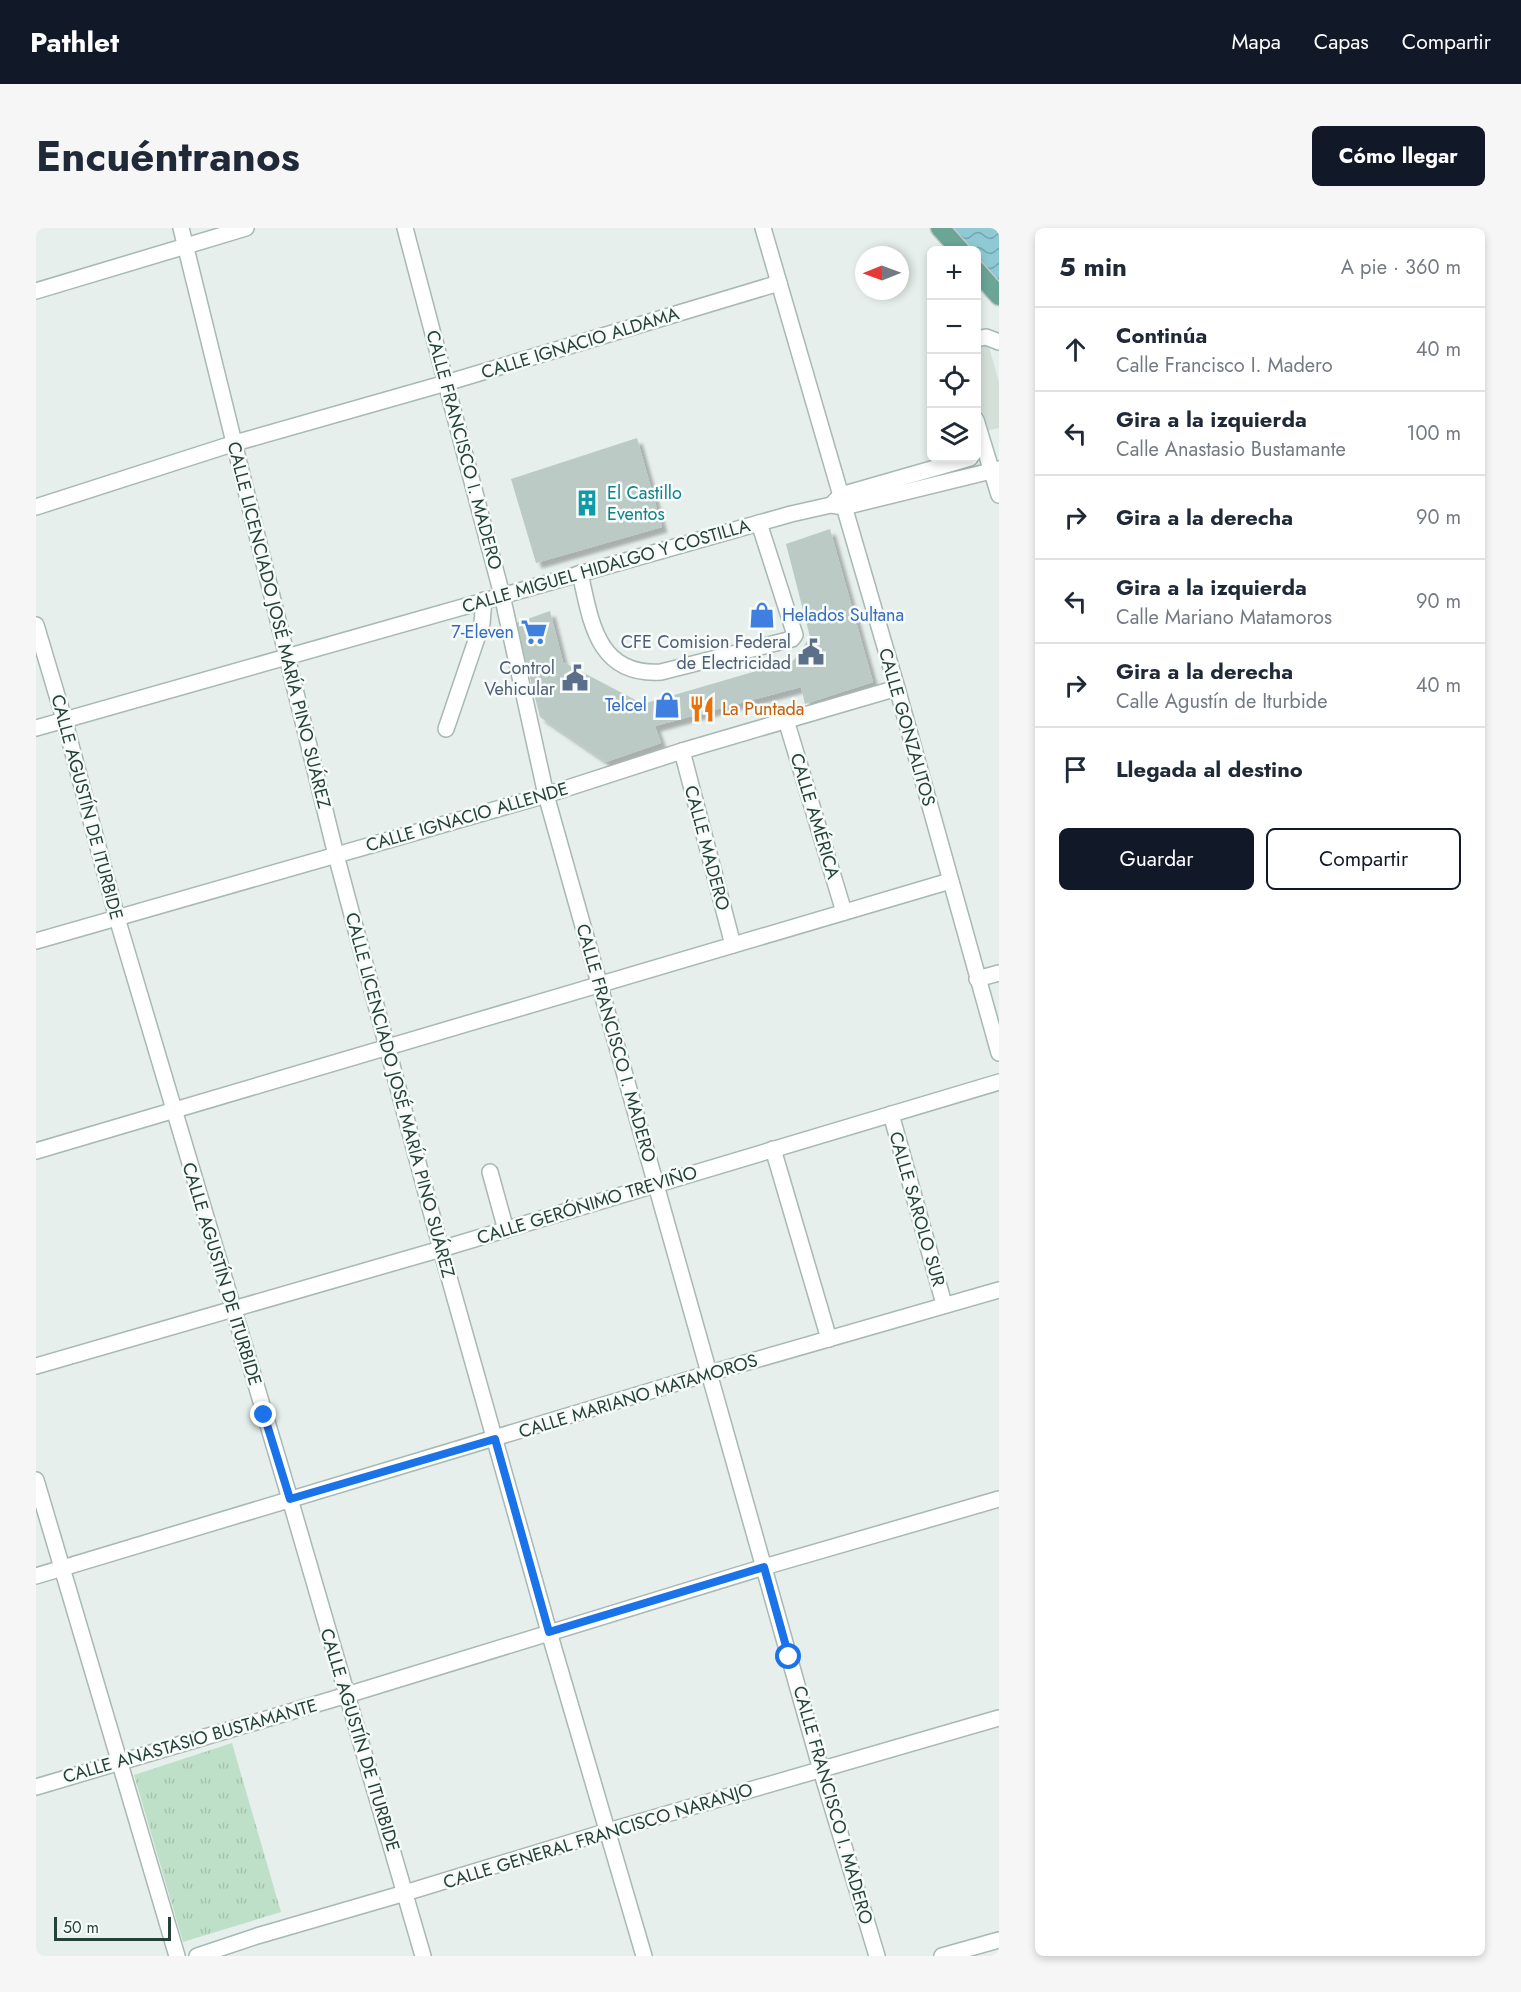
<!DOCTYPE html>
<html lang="es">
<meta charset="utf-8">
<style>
body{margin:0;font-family:Jost,sans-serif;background:#f6f6f7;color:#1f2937}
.controls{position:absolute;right:18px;top:18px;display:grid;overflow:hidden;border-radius:9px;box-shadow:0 3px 9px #0003}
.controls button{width:54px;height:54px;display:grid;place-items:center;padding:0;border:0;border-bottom:2px solid #e0e1e3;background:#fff;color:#1f2937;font:30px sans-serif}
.compass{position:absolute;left:819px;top:18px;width:54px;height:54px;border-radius:50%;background:#fff;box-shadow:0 3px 9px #0003;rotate:269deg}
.scale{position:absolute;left:18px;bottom:15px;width:117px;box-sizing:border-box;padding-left:6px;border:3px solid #24423a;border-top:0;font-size:16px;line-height:21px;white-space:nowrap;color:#24423a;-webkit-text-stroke:4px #f7fbf9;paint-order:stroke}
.stop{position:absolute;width:18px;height:18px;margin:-14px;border:4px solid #1a73e8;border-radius:50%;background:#fff}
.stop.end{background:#1a73e8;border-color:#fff;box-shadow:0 2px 6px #0008}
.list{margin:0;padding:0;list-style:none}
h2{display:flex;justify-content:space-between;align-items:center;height:78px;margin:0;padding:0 24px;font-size:26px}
h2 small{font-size:20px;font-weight:400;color:#747a83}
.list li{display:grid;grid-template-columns:39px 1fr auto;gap:18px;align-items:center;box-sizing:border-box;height:84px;padding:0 24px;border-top:2px solid #e0e1e3}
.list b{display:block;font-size:22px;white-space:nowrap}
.list p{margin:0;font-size:20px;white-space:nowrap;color:#747a83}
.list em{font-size:20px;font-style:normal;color:#747a83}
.actions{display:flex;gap:12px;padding:18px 24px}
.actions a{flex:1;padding:14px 0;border:2px solid #111827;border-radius:9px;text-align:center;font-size:21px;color:#111827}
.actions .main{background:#111827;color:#fff}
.icon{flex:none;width:33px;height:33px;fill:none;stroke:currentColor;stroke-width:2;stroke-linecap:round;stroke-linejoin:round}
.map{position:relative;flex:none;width:963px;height:1728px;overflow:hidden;border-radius:9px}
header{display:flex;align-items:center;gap:36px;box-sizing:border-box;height:84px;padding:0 30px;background:#111827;color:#fff}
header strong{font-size:28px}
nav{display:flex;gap:33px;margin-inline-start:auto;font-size:21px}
.intro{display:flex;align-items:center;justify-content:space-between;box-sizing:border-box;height:144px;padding:0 36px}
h1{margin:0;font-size:42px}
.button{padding:15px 27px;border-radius:9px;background:#111827;color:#fff;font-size:21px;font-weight:700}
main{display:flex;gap:36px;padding:0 36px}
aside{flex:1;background:#fff;border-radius:9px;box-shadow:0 3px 9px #0003}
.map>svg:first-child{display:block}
.built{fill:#d4dfda}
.park{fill:url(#park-tufts)}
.water{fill:url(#water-waves)}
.building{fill:#bbcac4;filter:url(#shadow)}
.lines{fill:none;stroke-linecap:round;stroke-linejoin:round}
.minor-casing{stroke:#a8b8b2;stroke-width:18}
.major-casing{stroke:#c2cac8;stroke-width:21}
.minor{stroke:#fff;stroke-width:15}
.major{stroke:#6aa596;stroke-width:18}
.route{stroke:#1a73e8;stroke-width:8}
.labels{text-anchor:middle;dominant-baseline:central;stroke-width:5;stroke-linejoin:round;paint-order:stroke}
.street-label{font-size:18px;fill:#24423a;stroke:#f7fbf9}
.culture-label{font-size:18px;fill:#0d838f;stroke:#f7fbf9;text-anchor:start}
.shop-label{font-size:18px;fill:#366cbe;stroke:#f7fbf9;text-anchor:end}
.service-label{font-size:18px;fill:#4e5e75;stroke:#f7fbf9;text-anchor:end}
.food-label{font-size:18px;fill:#c56008;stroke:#f7fbf9;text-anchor:start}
</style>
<header>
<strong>Pathlet</strong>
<nav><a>Mapa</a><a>Capas</a><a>Compartir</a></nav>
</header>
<div class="intro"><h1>Encuéntranos</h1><a class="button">Cómo llegar</a></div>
<main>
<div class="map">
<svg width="963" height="1728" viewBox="0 0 963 1728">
<defs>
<pattern id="park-tufts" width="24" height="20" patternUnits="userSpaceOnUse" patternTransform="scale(1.5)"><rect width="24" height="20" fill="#bfe0c8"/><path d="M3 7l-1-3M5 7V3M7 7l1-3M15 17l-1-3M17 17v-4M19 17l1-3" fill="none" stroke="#a4c1ad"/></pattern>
<pattern id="water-waves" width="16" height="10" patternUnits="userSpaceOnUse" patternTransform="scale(1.5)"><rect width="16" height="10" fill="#8ec9d4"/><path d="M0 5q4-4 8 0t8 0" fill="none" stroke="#74a5ad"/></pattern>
<filter id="shadow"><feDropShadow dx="5.5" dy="5.5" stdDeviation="1.5" flood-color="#0004"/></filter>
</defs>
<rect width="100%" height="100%" fill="#e6efeb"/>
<path class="built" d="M951,112L963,154V200L945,204L941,189L940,115Z"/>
<path class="park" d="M196,1515L245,1684L147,1714L98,1547Z"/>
<path class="water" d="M904,0H963V68L941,42L940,22H924Z"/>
<g class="building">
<path d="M601,210L626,299L500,335L475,251Z"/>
<path d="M794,301L837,454L769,476L765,459L619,498L625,515L570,534L504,489L480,395L514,383L527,434L607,476L758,432L774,409L750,316Z"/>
</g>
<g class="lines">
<g class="minor-casing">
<g id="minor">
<path d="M145,0L300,627L405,1021L513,1404L608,1728"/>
<path d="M369,0L466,367L510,567L785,1542L841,1728"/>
<path d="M727,0L861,460L963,825"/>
<path d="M0,63L210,0"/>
<path d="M940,111L950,109L963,114"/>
<path d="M940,192L963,267"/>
<path d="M798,274L805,267L934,230"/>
<path d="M0,279L199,215L410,155L743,55"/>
<path d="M544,345C555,394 561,448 625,444L756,411L759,407L723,295"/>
<path d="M0,397L28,491L81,690L254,1271L387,1728"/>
<path d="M750,492L808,684"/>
<path d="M0,500L755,286L795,277L808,279L963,241"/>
<path d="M410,501L446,395L448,372"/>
<path d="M646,523L697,717"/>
<path d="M0,713L510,567L646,523L861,460"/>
<path d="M941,751L963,745"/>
<path d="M855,886L908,1076"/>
<path d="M737,921L793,1111"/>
<path d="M0,923L914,653"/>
<path d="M454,944L470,1002"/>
<path d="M0,1138L405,1021L963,854"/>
<path d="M0,1252L141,1728"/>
<path d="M0,1348L674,1145L963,1062"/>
<path d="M0,1559L311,1467L728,1339L963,1271"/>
<path d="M161,1728L221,1708L369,1665L572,1603L963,1490"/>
<path d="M906,1728L963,1712"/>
</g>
</g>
<g class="major-casing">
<g id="major">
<path d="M904,0L924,22"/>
<path d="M940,42L963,68"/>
</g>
</g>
<use href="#minor" class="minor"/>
<use href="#major" class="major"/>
</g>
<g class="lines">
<path class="route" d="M228,1187L254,1271L459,1211L513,1404L728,1339L753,1429"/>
</g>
<defs>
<g id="building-bare" transform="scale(2.07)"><path d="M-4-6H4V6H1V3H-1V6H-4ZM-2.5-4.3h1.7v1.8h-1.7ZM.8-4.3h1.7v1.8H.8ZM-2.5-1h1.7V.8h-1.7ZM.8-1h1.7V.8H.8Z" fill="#0f9aa8" stroke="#f7fbf9" stroke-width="2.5" paint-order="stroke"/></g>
<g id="shop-bare" transform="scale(2.07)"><path d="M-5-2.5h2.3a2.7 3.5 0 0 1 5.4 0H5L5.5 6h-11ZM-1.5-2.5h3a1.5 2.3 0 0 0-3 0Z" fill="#3f7fe0" stroke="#f7fbf9" stroke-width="2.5" paint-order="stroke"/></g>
<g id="supermarket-bare" transform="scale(2.07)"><path d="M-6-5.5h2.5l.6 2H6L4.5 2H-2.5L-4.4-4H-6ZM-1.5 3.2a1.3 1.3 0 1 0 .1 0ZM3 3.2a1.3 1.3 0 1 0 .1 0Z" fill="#3f7fe0" stroke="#f7fbf9" stroke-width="2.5" paint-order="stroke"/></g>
<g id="civic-bare" transform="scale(2.07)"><path d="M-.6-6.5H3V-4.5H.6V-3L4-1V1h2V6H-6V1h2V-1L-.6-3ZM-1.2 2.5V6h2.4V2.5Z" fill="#5c6f8a" stroke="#f7fbf9" stroke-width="2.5" paint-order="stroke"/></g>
<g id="restaurant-bare" transform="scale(2.07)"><path d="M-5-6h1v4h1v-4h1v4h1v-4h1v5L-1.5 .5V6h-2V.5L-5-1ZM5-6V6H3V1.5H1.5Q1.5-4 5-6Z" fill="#e8710a" stroke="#f7fbf9" stroke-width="2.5" paint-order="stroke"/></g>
</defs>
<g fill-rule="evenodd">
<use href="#building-bare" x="551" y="275"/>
<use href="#shop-bare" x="726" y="387"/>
<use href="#supermarket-bare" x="498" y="404"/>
<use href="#civic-bare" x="775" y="424"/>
<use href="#civic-bare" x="539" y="450"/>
<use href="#shop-bare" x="631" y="477"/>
<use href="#restaurant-bare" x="666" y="481"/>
</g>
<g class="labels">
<g class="street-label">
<text transform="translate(544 115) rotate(-17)">CALLE IGNACIO ALDAMA</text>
<text transform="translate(428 222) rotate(75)">CALLE FRANCISCO I. MADERO</text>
<text transform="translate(570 338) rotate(-16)">CALLE MIGUEL HIDALGO Y COSTILLA</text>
<text transform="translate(243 397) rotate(76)">CALLE LICENCIADO JOSÉ MARÍA PINO SUÁREZ</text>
<text transform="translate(871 499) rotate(74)">CALLE GONZALITOS</text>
<text transform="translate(51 579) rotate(75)">CALLE AGUSTÍN DE ITURBIDE</text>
<text transform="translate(779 588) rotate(73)">CALLE AMÉRICA</text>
<text transform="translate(431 589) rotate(-16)">CALLE IGNACIO ALLENDE</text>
<text transform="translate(671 620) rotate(75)">CALLE MADERO</text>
<text transform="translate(580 815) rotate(74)">CALLE FRANCISCO I. MADERO</text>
<text transform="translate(364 867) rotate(75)">CALLE LICENCIADO JOSÉ MARÍA PINO SUÁREZ</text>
<text transform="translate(551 977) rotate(-17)">CALLE GERÓNIMO TREVIÑO</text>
<text transform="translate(881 981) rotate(74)">CALLE SAROLO SUR</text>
<text transform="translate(186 1046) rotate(73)">CALLE AGUSTÍN DE ITURBIDE</text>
<text transform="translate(602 1168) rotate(-17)">CALLE MARIANO MATAMOROS</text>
<text transform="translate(324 1512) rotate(73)">CALLE AGUSTÍN DE ITURBIDE</text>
<text transform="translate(154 1513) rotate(-16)">CALLE ANASTASIO BUSTAMANTE</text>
<text transform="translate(797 1577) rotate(74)">CALLE FRANCISCO I. MADERO</text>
<text transform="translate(562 1608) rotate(-17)">CALLE GENERAL FRANCISCO NARANJO</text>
</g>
<g class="culture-label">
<text x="571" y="265">El Castillo<tspan x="571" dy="21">Eventos</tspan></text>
</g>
<g class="shop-label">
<text x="746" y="387" text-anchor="start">Helados Sultana</text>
<text x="478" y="404">7-Eleven</text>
<text x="611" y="477">Telcel</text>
</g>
<g class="service-label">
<text x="755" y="414">CFE Comision Federal<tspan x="755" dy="21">de Electricidad</tspan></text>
<text x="519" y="440">Control<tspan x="519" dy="21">Vehicular</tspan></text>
</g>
<g class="food-label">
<text x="686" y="481">La Puntada</text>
</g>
</g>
</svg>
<div class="controls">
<button>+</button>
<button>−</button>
<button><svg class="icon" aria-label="locate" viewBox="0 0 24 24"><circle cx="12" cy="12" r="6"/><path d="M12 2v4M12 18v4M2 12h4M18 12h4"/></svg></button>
<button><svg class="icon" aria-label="layers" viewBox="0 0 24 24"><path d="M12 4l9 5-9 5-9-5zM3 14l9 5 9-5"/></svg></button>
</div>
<svg class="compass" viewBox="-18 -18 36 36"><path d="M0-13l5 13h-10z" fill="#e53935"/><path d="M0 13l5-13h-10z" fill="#747a83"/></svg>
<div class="scale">50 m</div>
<div class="stop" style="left:753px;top:1429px"></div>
<div class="stop end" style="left:228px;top:1187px"></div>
</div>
<aside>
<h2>5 min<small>A pie · 360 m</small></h2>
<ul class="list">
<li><svg class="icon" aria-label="ahead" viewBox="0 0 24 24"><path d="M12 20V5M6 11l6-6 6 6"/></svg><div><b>Continúa</b><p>Calle Francisco I. Madero</p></div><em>40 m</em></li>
<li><svg class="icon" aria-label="left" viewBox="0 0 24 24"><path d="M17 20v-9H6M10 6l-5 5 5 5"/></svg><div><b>Gira a la izquierda</b><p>Calle Anastasio Bustamante</p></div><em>100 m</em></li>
<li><svg class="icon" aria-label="right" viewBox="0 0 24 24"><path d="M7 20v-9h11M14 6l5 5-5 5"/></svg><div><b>Gira a la derecha</b></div><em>90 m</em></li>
<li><svg class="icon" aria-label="left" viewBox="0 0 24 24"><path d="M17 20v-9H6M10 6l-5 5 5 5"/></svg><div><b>Gira a la izquierda</b><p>Calle Mariano Matamoros</p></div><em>90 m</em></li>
<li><svg class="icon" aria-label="right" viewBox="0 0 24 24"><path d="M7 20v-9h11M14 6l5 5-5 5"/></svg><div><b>Gira a la derecha</b><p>Calle Agustín de Iturbide</p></div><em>40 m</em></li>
<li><svg class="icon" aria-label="arrive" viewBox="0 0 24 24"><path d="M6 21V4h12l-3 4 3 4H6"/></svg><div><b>Llegada al destino</b></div></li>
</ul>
<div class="actions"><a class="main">Guardar</a><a>Compartir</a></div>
</aside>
</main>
